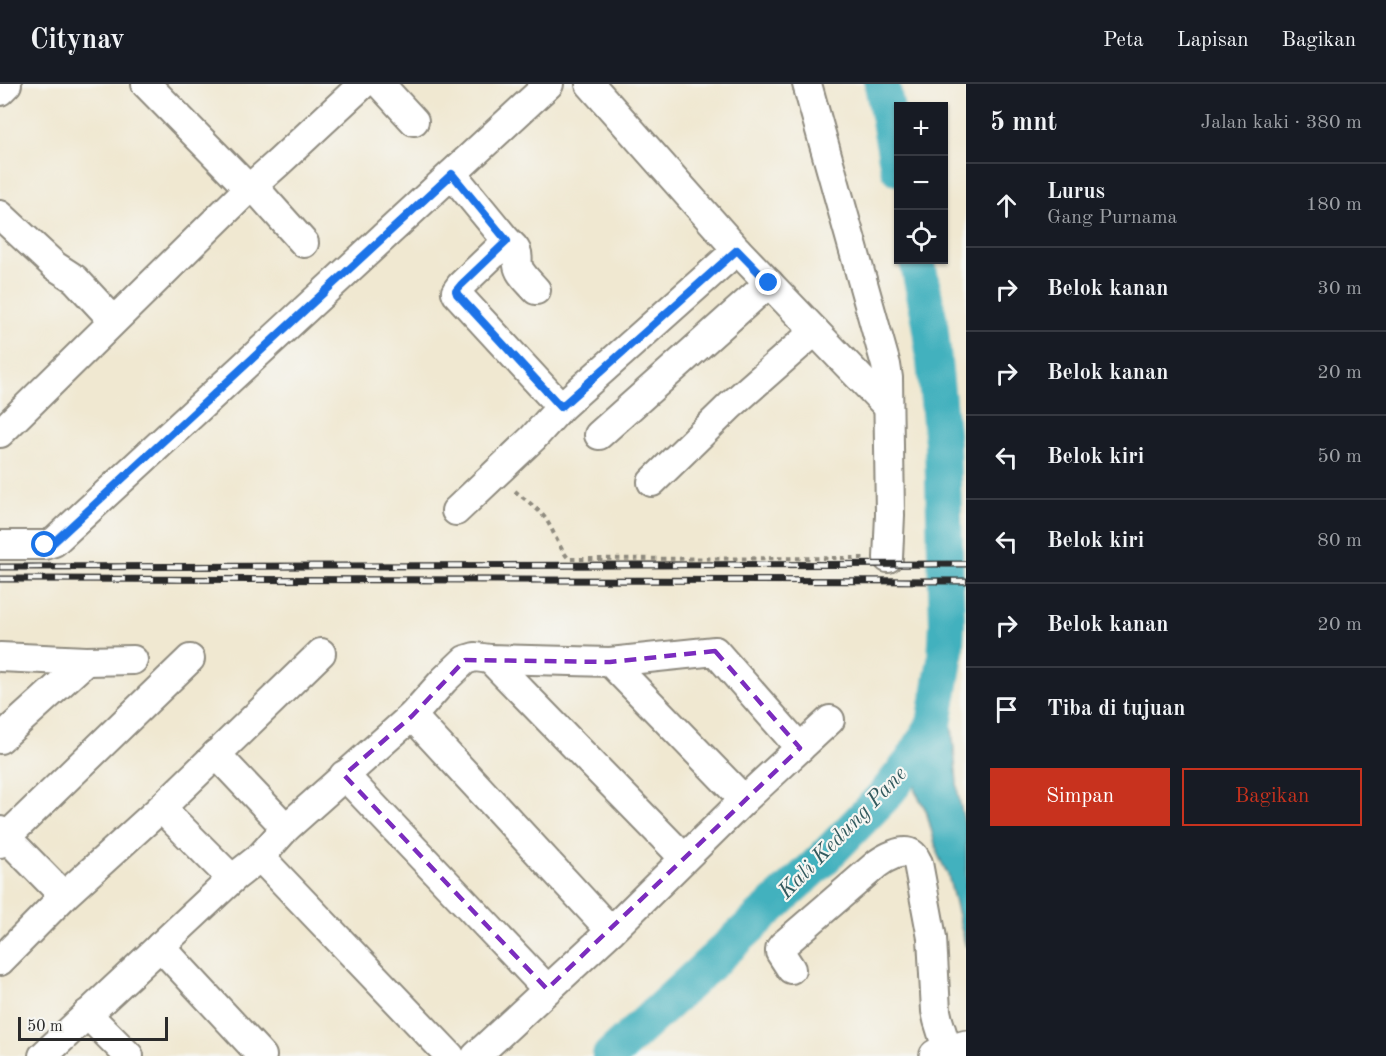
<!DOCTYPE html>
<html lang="id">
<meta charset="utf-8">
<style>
body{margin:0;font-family:"Old Standard TT",serif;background:#20242c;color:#f1f3f6}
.controls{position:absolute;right:18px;top:18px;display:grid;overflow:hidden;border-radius:0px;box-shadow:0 2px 4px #0004}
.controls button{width:54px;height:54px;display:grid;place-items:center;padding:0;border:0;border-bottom:2px solid #363941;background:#171b24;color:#f1f3f6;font:30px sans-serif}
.scale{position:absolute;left:18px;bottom:15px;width:150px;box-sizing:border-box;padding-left:6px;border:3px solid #2b2b2b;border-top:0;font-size:16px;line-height:21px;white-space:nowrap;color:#2b2b2b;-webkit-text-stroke:4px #f6f6f2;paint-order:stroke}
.stop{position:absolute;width:18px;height:18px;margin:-14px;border:4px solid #1a73e8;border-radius:50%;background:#fff}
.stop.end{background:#1a73e8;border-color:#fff;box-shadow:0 2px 6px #0008}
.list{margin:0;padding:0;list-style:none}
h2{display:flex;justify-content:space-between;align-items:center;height:78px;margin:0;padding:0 24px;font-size:26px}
h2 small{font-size:20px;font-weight:400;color:#9ea1a6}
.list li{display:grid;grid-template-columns:39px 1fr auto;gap:18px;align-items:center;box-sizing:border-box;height:84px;padding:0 24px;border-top:2px solid #363941}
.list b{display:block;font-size:22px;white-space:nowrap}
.list p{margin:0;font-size:20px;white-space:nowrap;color:#9ea1a6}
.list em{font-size:20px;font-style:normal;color:#9ea1a6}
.actions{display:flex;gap:12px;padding:18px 24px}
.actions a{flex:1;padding:14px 0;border:2px solid #c8321e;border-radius:0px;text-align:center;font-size:21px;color:#c8321e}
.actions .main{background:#c8321e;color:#fff}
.icon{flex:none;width:33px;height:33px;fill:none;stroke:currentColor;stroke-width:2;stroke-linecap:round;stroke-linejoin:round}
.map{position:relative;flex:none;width:966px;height:972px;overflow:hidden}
header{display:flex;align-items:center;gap:36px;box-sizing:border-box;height:84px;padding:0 30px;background:#171b24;border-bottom:2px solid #363941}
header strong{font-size:28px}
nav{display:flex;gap:33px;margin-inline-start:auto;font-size:21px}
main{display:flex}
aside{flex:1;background:#171b24}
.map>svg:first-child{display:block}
.water{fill:#42b1be;stroke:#366e74;stroke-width:1.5}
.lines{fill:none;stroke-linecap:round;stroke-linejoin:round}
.river{stroke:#42b1be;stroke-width:36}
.minor-casing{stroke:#8e8a7e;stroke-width:32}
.highway-casing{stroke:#8e8a7e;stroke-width:36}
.path{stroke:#8e8a7e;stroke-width:4;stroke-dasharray:4.5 4.5;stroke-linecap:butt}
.minor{stroke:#fff;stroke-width:28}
.highway{stroke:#fff;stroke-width:33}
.rail-casing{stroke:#2b2b2b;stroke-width:7}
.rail{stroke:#f6f6f2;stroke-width:4.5;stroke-dasharray:14;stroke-linecap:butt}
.route{stroke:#1a73e8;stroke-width:8}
.marked{fill:none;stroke:#7b2cbf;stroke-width:4.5;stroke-dasharray:12 8;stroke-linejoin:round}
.labels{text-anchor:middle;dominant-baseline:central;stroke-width:4.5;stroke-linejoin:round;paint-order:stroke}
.water-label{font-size:22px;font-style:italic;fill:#335a5e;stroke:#f6f6f2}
</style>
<header>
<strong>Citynav</strong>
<nav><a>Peta</a><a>Lapisan</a><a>Bagikan</a></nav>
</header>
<main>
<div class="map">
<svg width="966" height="972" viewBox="0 0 966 972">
<rect width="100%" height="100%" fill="#f6f6f2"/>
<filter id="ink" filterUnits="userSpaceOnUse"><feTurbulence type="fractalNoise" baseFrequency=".0167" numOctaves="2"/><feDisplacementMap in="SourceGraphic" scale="12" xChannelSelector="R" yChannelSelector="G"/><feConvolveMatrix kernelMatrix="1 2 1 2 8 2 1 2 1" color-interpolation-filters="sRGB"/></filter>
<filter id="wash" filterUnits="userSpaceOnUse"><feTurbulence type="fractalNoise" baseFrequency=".008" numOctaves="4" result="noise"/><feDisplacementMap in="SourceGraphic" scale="24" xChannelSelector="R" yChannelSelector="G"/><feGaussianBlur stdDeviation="1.35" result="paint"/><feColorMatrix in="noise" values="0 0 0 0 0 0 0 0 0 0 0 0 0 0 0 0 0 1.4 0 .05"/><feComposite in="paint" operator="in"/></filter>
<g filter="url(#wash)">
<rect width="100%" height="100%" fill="#f0e8d1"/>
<path class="water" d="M929,628L952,644L958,710L966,747V863L948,791L938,771L926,726L915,707L918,653Z"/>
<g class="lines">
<g class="river">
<path d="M882,0L898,84"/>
<path d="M610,972L819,779L884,712L912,677L934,640L945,576L947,539L942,358L930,238L917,176"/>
</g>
</g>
</g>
<g filter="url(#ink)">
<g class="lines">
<g class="minor-casing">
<g id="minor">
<path d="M146,0L249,105"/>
<path d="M380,0L414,37"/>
<path d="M590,0L737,166L888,323"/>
<path d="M807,0L886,281L888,294L890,431L888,474"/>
<path d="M0,7L7,0"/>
<path d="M452,90L507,157L461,201L456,208L457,210L561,323"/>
<path d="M252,101L304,159"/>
<path d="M0,131L55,182L75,195L113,236"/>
<path d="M507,157C525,171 513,174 520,187C524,194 531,200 536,206"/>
<path d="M0,349L242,111L278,79L363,0"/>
<path d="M599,351L769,199"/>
<path d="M652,398L730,322L815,247"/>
<path d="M456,427L533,354L561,323L737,166"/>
<path d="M0,461H45L54,458L549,0"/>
<path d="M0,573L86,577L133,576"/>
<path d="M490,575L684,774"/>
<path d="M610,578L744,716"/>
<path d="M412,632L611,847"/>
<path d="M0,655L86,577"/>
<path d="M216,670L286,744"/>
<path d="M344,691L547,905"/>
<path d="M161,724L232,795"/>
<path d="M0,747L64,812"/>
<path d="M0,759L190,575"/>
<path d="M260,773L450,972"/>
<path d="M160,862L262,972"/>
<path d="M0,877L64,812L161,724L321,569"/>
<path d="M791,885L780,868V865L783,861L877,780C885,774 903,764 912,770C915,772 916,776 918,779L932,854L936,927L938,936L948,968"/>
<path d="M87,930L129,972"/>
<path d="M43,972L232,795L260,773L286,744L412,632L444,596L465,576L475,573L490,575L610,578L715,567L800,664"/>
<path d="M476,972L611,847L744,716L830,636"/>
</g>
</g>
<g class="highway-casing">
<path id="highway" d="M936,972L966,963"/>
</g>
<path class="path" d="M515,407C525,416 540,425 547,437C555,450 559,464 569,475L866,474"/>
<use href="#minor" class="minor"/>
<use href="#highway" class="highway"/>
<g class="rail-casing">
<g id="rail">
<path d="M0,483L966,480"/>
<path d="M0,495L966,497"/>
</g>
</g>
<use href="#rail" class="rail"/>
</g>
</g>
<g class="lines" filter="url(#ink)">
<path class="route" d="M45,461L54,458L452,90L507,157L461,201L456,207L457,210L561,323L737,166L769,199"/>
</g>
<path class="marked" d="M715,567L800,664L547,905L344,691L412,632L465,576L610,578Z"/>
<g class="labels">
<g class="water-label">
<text transform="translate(843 749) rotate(-46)">Kali Kedung Pane</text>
</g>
</g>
</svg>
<div class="controls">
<button>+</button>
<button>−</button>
<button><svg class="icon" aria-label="locate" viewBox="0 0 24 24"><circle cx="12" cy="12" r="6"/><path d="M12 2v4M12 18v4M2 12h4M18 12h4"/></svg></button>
</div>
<div class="scale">50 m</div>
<div class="stop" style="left:45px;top:461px"></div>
<div class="stop end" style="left:769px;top:199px"></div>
</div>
<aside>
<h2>5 mnt<small>Jalan kaki · 380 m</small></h2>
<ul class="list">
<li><svg class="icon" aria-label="ahead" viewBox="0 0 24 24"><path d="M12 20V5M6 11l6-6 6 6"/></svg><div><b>Lurus</b><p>Gang Purnama</p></div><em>180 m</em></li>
<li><svg class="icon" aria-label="right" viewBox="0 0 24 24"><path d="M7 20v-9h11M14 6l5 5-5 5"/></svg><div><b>Belok kanan</b></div><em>30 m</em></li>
<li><svg class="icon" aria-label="right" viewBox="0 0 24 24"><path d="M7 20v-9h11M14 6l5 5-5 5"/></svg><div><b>Belok kanan</b></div><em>20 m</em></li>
<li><svg class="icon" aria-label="left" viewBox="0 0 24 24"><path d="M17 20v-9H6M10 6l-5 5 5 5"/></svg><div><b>Belok kiri</b></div><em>50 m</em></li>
<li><svg class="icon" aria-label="left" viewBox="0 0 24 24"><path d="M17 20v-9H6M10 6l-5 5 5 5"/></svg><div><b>Belok kiri</b></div><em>80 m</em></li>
<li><svg class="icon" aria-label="right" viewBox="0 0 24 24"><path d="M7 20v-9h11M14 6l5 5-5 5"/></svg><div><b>Belok kanan</b></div><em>20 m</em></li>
<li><svg class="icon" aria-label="arrive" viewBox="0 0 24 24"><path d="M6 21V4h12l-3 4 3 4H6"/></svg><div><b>Tiba di tujuan</b></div></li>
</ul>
<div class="actions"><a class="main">Simpan</a><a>Bagikan</a></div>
</aside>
</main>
